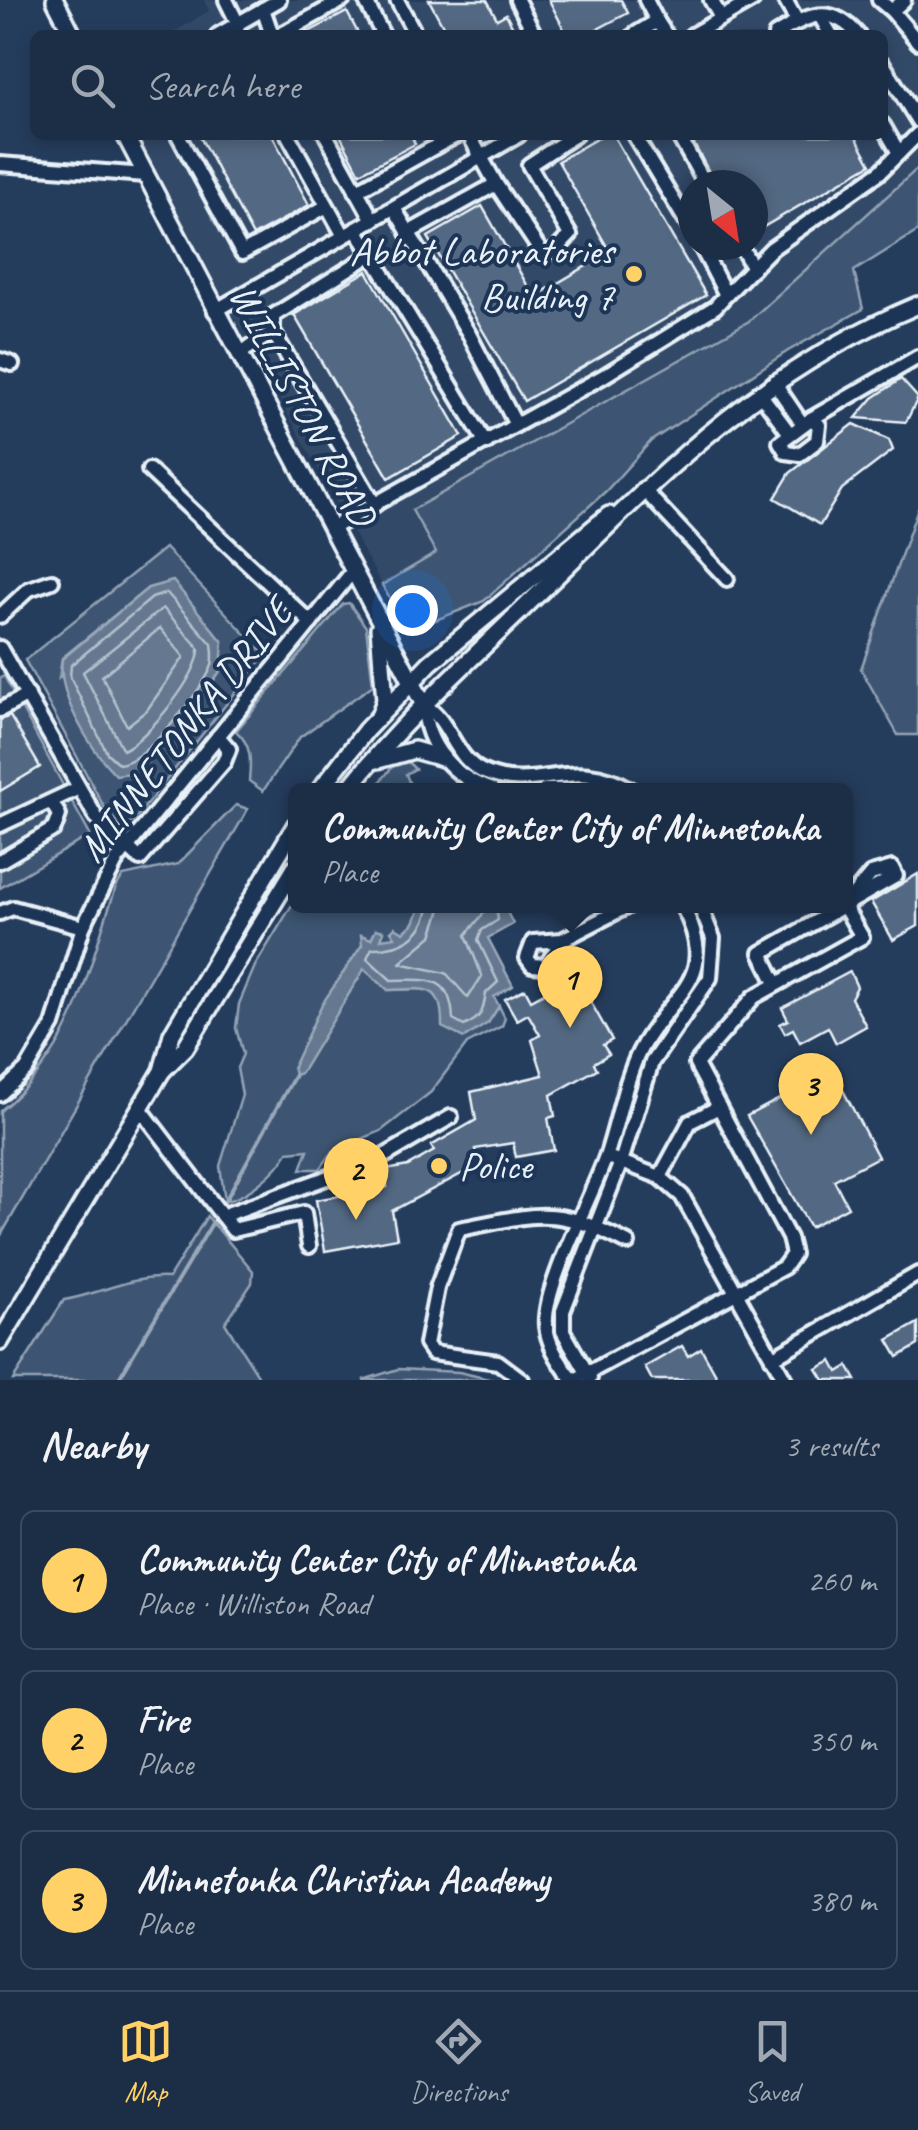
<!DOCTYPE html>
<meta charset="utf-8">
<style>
body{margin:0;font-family:Caveat,sans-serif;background:#25364d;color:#f1f3f6}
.compass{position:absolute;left:678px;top:170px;width:90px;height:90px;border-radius:50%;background:#1c2e46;box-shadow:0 5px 15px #0003;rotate:150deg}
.you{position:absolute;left:412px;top:610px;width:35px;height:35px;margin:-25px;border:8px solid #fff;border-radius:50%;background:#1a73e8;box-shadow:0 0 0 15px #1a73e833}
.badge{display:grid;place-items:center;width:65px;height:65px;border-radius:50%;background:#ffd166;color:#111;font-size:32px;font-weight:700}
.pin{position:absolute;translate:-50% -82px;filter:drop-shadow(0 2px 5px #0008)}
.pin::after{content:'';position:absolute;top:52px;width:35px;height:30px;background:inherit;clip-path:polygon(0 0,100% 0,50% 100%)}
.popup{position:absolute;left:288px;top:783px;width:565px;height:130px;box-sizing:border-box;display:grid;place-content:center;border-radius:15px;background:#1c2e46;filter:drop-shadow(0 2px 8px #0005);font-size:32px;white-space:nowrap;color:#a0a8b3}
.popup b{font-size:38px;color:#f1f3f6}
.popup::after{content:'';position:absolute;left:50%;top:100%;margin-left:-20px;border:20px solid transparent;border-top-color:#1c2e46}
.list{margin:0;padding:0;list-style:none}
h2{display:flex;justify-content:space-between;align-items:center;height:130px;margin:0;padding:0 40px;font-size:42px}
h2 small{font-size:32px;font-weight:400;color:#a0a8b3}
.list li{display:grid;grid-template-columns:65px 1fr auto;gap:30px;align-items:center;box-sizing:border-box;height:140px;margin:0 20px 20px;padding:0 20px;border:2px solid #3a4a5f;border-radius:15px}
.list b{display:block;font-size:38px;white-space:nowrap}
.list p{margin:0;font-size:32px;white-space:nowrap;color:#a0a8b3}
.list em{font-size:32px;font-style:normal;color:#a0a8b3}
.icon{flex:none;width:55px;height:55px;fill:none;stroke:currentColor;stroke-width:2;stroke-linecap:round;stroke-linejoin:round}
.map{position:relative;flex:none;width:918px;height:1380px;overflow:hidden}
.search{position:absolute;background:#1c2e46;box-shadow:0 5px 15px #0003;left:30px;right:30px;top:30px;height:110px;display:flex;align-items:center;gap:25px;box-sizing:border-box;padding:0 35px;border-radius:15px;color:#a0a8b3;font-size:38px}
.sheet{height:610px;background:#1c2e46}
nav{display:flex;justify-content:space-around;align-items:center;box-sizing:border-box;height:140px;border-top:2px solid #3a4a5f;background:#1c2e46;font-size:28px;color:#a0a8b3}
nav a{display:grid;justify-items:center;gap:5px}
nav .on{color:#ffd166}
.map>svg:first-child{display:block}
.built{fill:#334a68;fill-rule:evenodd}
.green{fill:#3e5472;stroke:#93a2b5;stroke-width:2.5;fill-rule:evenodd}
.water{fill:#657890;stroke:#99a8ba;stroke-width:2.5}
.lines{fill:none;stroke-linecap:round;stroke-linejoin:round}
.shore{stroke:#b4c1ce;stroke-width:2.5}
.stream{stroke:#99a8ba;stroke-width:4}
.building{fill:#536782;stroke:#e8f1f8;stroke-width:2.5}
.minor-casing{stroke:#e8f1f8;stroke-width:20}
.major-casing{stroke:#e8f1f8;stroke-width:22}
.minor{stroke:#1d3557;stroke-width:12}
.major{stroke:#1d3557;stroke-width:15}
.poi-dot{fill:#ffd166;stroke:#1d3557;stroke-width:4}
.labels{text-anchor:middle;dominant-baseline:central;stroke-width:8;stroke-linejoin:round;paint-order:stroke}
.poi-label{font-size:40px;fill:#e8f1f8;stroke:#1d3557;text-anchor:end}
.street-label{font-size:40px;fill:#e8f1f8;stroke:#1d3557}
</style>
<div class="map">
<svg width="918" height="1380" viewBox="0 0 918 1380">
<rect width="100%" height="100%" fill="#253d5d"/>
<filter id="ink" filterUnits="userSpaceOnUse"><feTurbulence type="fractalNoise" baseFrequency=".01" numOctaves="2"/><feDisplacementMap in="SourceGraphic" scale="20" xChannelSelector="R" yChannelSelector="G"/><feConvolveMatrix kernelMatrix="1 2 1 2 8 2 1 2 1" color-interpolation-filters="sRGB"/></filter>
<g filter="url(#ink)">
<path class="built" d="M204,0H918V168L749,321L412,509L436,553L382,585L134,135H883V35H169L209,11ZM693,185H753V245H693Z"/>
<g class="green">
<path d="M918,168V231L854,271L863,309L788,351L651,441L606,491L484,601L408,631L382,585L436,553L412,510L749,321Z"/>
<path d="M918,508V735H898L861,669Z"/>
<path d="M165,548L265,655L133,822L123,825L109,816L25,660ZM148,588L59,678L62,658Z"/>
<path d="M349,603L366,627L373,685L300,737L263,791L249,781C251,761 252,745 236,731L343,604Z"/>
<path d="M4,676L90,835L0,888V678Z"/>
<path d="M408,762L415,769L406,774L412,790H374L392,767Z"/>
<path d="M236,805L248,809L0,1237V1111C80,1045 83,977 117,885L123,876L178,864Z"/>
<path d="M295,900V906H421L414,923L403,933L392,932L396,937L380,940L377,929L388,990L425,989L437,994L443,1004L488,1023L499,1006L505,1018L502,1026L467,1044L431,1092L381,1131L333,1151L320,1169H301L308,1150L288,1152C278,1171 246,1198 225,1201L220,1166L242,1095L237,1068L243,1054L236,1028L239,1004L255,966Z"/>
<path d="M207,1216L253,1271L252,1283L225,1323L261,1380H13L64,1300C104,1293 128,1276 169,1278Z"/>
<path d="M398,1369L459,1372L493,1380H363Z"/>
</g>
<g class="water">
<path d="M173,581L223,642L221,670L176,734L137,772L116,775C90,749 57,695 62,659L148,588Z"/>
<path d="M421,906H504L513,924L488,938L513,986L494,997L499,1006L488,1023L464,1038L442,1027C443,982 425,989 388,990L364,969L301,1073L295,1075L293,1067L322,1004L362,945L361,935L371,939L376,929L384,931L381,939L395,937L391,931L395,927L404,932L414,923Z"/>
</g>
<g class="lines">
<g class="shore">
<path d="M167,593L212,644C213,651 214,661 211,668C200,693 146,762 119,764L107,753L70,677L71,665L152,598Z"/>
<path d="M163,608L199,648C201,674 146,740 123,750L83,672Z"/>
<path d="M160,628L184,657L147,710L127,726L102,676Z"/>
<path d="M429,906C425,936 401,949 372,948L367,958L391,980C429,980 451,974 453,1020L464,1026C483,1017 483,1011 486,993L498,982L478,940L482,930L498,920L496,906"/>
<path d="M442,906L432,936L400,963L446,973L468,998L482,976L466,935L483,914V906"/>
</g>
<g class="stream">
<path d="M224,1203L295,1075"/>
<path d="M118,1380L214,1220"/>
</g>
</g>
<g class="building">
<path d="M429,0H487L497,19L506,14L517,35H448Z"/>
<path d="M549,0H621L628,13L586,35H567Z"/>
<path d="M347,12L359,35H303Z"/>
<path d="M199,135H272L309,205L253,236Z"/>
<path d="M340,135H411L415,144L360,173Z"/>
<path d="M603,135H613L706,295L524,401L428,237L482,206L534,297L610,252L558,161Z"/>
<path d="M689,135H855L871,164L753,233V185H716Z"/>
<path d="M367,271L462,436L389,478L294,315Z"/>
<path d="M901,379L918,398L906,422L856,418L873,398Z"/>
<path d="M854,424L889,440L893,450L842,489L820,525L775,498L790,473Z"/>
<path d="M10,716L40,767L0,791V720Z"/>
<path d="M918,874V926L893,940L871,902Z"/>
<path d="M559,971L579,1005L589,999L612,1040L603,1045L609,1054L594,1063L597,1069L551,1095L555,1116L548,1118L554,1150L516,1157L513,1143L475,1149L478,1165L392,1211L397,1238L325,1251L316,1200L387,1187L386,1170L408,1166L434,1151L431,1146L476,1120L471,1092L543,1075L532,1040L540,1035L528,1014L517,1020L505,999L525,989L531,1000L555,987L549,977Z"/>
<path d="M850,972L857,987L851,998L866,1026L836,1043L828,1027L800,1042L793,1029L785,1033L780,1024L788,1020L782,1008Z"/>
<path d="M833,1071L878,1157L834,1180L848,1207L810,1227L747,1116Z"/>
<path d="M918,1323V1345L898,1357L888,1340Z"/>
<path d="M682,1346L688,1356L701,1348L719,1380H652L645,1367Z"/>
<path d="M832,1361L838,1372L848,1366L856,1380H824L817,1369Z"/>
</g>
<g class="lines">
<g class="minor-casing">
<g id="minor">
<path d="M226,0L238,24L236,35"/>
<path d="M365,0L383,35"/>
<path d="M397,0L416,35"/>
<path d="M517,0L535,35"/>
<path d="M646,0L657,21"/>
<path d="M711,0L721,18"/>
<path d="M785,0L797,21"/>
<path d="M879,0L892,11L904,0"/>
<path d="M263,9L272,35"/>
<path d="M892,11L918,42"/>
<path d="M820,16L831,35"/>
<path d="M218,35L279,0"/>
<path d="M280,35L343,0"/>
<path d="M634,35L657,21L666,35"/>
<path d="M692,35L753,0"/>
<path d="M775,35C807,15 831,3 858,35"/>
<path d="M883,64L918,121"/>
<path d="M883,125L899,153"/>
<path d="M178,135L242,253L327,206"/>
<path d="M288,135L344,236"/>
<path d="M326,135L373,220"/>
<path d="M437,135L442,143L458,135"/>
<path d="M469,135L496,184"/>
<path d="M634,135L693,233"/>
<path d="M678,135L706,185"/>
<path d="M0,164L145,175"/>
<path d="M356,191L442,143"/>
<path d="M394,208L469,334L516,425"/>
<path d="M356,229L486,443"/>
<path d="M408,233L496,184L543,255L556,250L570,235L529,165L575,135"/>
<path d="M740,245L753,268"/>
<path d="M369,256L273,316V332L375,505"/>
<path d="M726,295L771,249L880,172L918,134"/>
<path d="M215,311L519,135"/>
<path d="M239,354L273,332"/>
<path d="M0,360L12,364"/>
<path d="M774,382L801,422"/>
<path d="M759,392L788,431"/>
<path d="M811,419L918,357"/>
<path d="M811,419L819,425L817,441L800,454L786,452L780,442Z"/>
<path d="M149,470L311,623"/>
<path d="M643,489L727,579"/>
<path d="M332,528L602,377L715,307L726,295L700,245"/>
<path d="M0,616L29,589L52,581"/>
<path d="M0,648L96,817L140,859L224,762L229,749L218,736"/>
<path d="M424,705C452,721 453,760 486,773C537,794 574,754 632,790"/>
<path d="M424,705C425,746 454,778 492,790"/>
<path d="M0,710L28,695"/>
<path d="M545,790H595"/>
<path d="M0,825L79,788"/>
<path d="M0,861L54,829L59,815L52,803"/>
<path d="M0,913L13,908L83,927"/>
<path d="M562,940L546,966L532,965L527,958L533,942L562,940L628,906"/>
<path d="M776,983L761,953L896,876L892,868L871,874L845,905"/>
<path d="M0,1094L27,1069L53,1025L83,927L117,860L353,571"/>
<path d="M140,1108L233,1230L304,1213L309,1246"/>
<path d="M613,1159L660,1177L682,1196L785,1380"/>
<path d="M660,1177L690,1122L719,1107"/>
<path d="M222,1216L381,1158L451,1117"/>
<path d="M772,1358L918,1274"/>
<path d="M590,1378L563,1331V1311L621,1162L652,1062L710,978L713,938L700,906"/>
<path d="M522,1380L498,1362L432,1353L426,1344L437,1288L459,1229C539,1214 552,1204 628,1243"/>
<path d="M573,1380C561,1365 548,1346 546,1326C542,1288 593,1195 607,1154C618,1121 624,1083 639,1052C669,992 723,981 682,906"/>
<path d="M575,1380L784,1267L793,1254L789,1238L696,1064L754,997L862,937L844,906"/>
</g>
</g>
<g class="major-casing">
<g id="major">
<path d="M55,0L73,35"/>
<path d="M125,135L424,705"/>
<path d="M379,628L385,700L380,714"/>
<path d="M378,760L414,750L442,758"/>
<path d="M320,790L366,730L430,663L609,515"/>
<path d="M348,790C402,720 470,661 533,599C656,479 755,373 918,305"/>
<path d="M162,1071L185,1048L295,868"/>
<path d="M0,1342L162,1071L172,1034L295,826"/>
</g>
</g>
<use href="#minor" class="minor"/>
<use href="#major" class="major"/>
</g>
</g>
<g class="poi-dot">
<circle cx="634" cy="274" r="10"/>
<circle cx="439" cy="1166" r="10"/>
</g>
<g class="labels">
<g class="poi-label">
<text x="614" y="251">Abbot Laboratories<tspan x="614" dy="46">Building 7</tspan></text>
<text x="459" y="1166" text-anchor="start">Police</text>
</g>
<g class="street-label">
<text transform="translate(303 405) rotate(62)">WILLISTON ROAD</text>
<text transform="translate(185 730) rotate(-52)">MINNETONKA DRIVE</text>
</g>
</g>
</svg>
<svg class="compass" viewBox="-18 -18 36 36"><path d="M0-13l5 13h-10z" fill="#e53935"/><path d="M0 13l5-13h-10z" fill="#a0a8b3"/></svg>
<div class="you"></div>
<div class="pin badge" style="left:570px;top:1028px">1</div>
<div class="popup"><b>Community Center City of Minnetonka</b>Place</div>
<div class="pin badge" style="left:356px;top:1220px">2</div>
<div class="pin badge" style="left:811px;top:1135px">3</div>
<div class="search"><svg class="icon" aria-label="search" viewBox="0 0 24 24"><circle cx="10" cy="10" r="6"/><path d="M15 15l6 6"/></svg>Search here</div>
</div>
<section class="sheet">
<h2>Nearby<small>3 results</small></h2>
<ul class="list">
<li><span class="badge">1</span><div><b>Community Center City of Minnetonka</b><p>Place · Williston Road</p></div><em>260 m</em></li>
<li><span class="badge">2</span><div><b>Fire</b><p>Place</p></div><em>350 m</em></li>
<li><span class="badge">3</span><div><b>Minnetonka Christian Academy</b><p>Place</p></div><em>380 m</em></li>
</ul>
</section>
<nav>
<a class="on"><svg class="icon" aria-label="map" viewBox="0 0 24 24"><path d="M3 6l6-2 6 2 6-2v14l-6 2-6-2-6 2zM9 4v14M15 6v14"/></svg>Map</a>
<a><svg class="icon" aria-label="directions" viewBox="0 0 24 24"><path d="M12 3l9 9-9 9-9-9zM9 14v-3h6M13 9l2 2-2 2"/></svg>Directions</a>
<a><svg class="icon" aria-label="saved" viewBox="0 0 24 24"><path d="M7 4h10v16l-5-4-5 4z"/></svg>Saved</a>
</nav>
